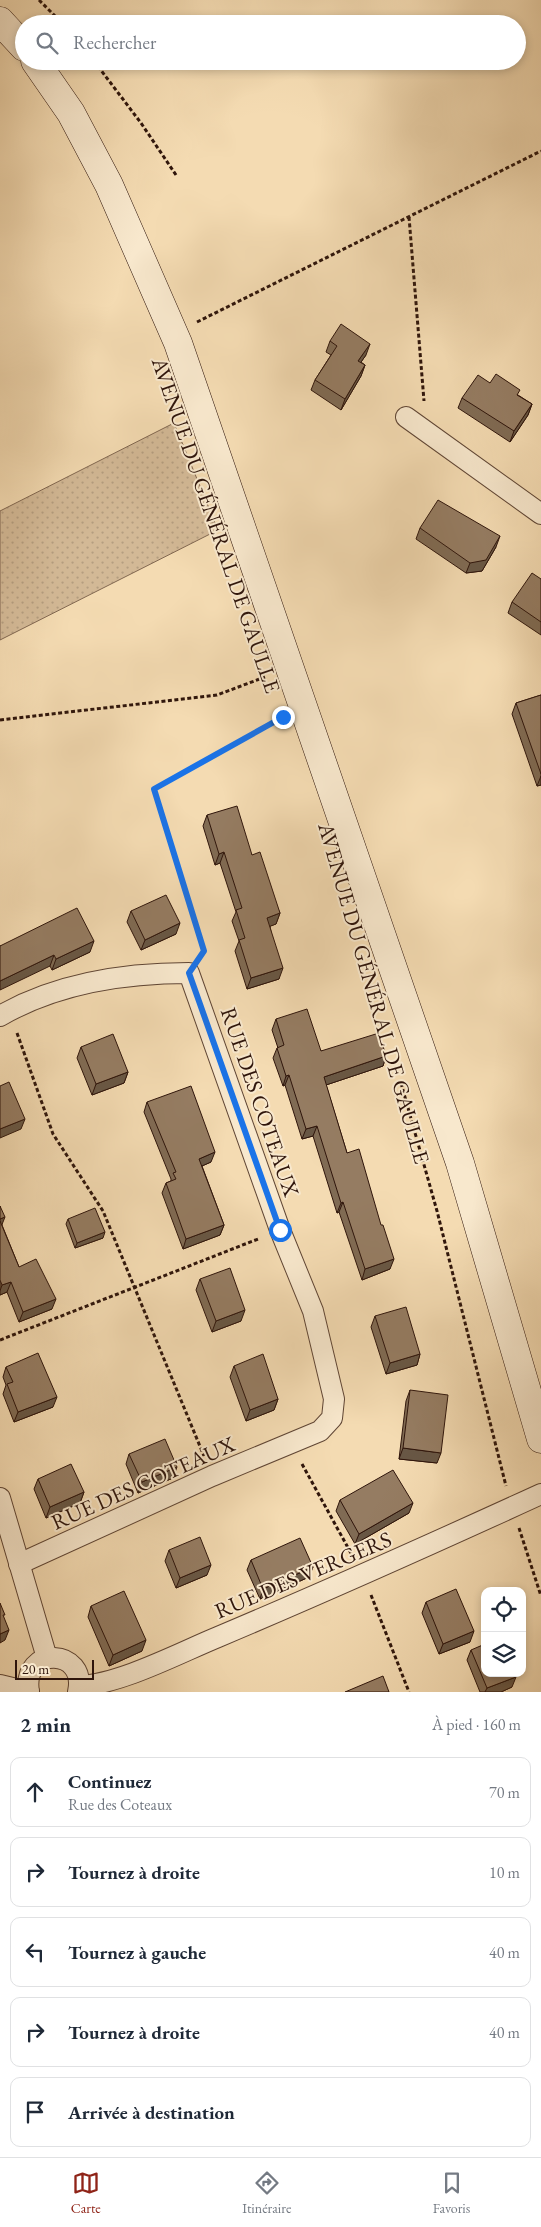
<!DOCTYPE html>
<html lang="fr">
<meta charset="utf-8">
<style>
body{margin:0;font-family:"EB Garamond",serif;background:#f6f6f7;color:#1f2937}
.controls{position:absolute;right:15px;bottom:15px;display:grid;overflow:hidden;border-radius:10px;box-shadow:0 2px 8px #0003}
.controls button{width:45px;height:45px;display:grid;place-items:center;padding:0;border:0;border-bottom:1px solid #e0e1e3;background:#fff;color:#1f2937;font:25px sans-serif}
.scale{position:absolute;left:15px;bottom:12px;width:79px;box-sizing:border-box;padding-left:5px;border:2px solid #2f150b;border-top:0;font-size:14px;line-height:18px;white-space:nowrap;color:#2f150b;-webkit-text-stroke:4px #f8e8cd;paint-order:stroke}
.stop{position:absolute;width:15px;height:15px;margin:-11px;border:4px solid #1a73e8;border-radius:50%;background:#fff}
.stop.end{background:#1a73e8;border-color:#fff;box-shadow:0 1px 5px #0008}
.list{margin:0;padding:0;list-style:none}
h2{display:flex;justify-content:space-between;align-items:center;height:65px;margin:0;padding:0 20px;font-size:21px}
h2 small{font-size:16px;font-weight:400;color:#747a83}
.list li{display:grid;grid-template-columns:32px 1fr auto;gap:15px;align-items:center;box-sizing:border-box;height:70px;margin:0 10px 10px;padding:0 10px;border:1px solid #e0e1e3;border-radius:10px}
.list b{display:block;font-size:19px;white-space:nowrap}
.list p{margin:0;font-size:16px;white-space:nowrap;color:#747a83}
.list em{font-size:16px;font-style:normal;color:#747a83}
.icon{flex:none;width:28px;height:28px;fill:none;stroke:currentColor;stroke-width:2;stroke-linecap:round;stroke-linejoin:round}
.map{position:relative;flex:none;width:541px;height:1692px;overflow:hidden}
.search{position:absolute;background:#fff;box-shadow:0 2px 8px #0003;left:15px;right:15px;top:15px;height:55px;display:flex;align-items:center;gap:12px;box-sizing:border-box;padding:0 18px;border-radius:28px;color:#747a83;font-size:19px}
.sheet{height:465px;background:#fff}
nav{display:flex;justify-content:space-around;align-items:center;box-sizing:border-box;height:70px;border-top:1px solid #e0e1e3;background:#fff;font-size:14px;color:#747a83}
nav a{display:grid;justify-items:center;gap:2px}
nav .on{color:#8f2418}
.map>svg:first-child{display:block}
.grass{fill:url(#grass-dots);stroke:#816750}
.lines{fill:none;stroke-linecap:round;stroke-linejoin:round}
.street-casing{stroke:#604635;stroke-width:22}
.secondary-casing{stroke:#2f150b;stroke-width:29}
.path{stroke:#2f150b;stroke-width:3;stroke-dasharray:4 2.5;stroke-linecap:butt}
.street{stroke:#f8e8cd;stroke-width:20}
.secondary{stroke:#f8e8cd;stroke-width:28}
.wall{fill:#806b54;stroke:#2f150b}
.shaded-wall{fill:#685745;stroke:#2f150b}
.building{fill:#957c62;stroke:#2f150b}
.route{stroke:#1a73e8;stroke-width:6}
.labels{text-anchor:middle;dominant-baseline:central;stroke-width:4;stroke-linejoin:round;paint-order:stroke}
.street-label{font-size:22px;fill:#2f150b;stroke:#f8e8cd}
</style>
<div class="map">
<svg width="541" height="1692" viewBox="0 0 541 1692">
<defs>
<pattern id="grass-dots" width="8" height="8" patternUnits="userSpaceOnUse" patternTransform="scale(1.25)"><rect width="8" height="8" fill="#d3b996"/><path d="M2 2h.1M6 6h.1" fill="none" stroke="#b59e80" stroke-width="1.8" stroke-linecap="round"/></pattern>
</defs>
<rect width="100%" height="100%" fill="#f4dbb2"/>
<filter id="stains"><feTurbulence type="fractalNoise" baseFrequency=".004" numOctaves="4"/><feColorMatrix values="0 0 0 0 .2 0 0 0 0 .09 0 0 0 0 .02 0 0 0 .5 -.17"/></filter>
<radialGradient id="worn" r=".72"><stop offset=".6" stop-color="#630" stop-opacity="0"/><stop offset="1" stop-color="#630" stop-opacity=".3"/></radialGradient>
<path class="grass" d="M174,423L218,530L0,640V511Z"/>
<g class="lines">
<g class="street-casing">
<g id="street">
<path d="M406,417L541,514"/>
<path d="M0,1016C57,983 124,973 189,973L280,1230L313,1311L334,1399L332,1418L320,1431L212,1476L19,1564"/>
<path d="M0,1498L47,1658"/>
<path d="M0,1685L29,1692"/>
<path d="M79,1686C121,1684 179,1653 218,1637C327,1591 434,1543 541,1494"/>
<path d="M29,1692C21,1645 88,1648 78,1692"/>
</g>
</g>
<g class="secondary-casing">
<g id="secondary">
<path d="M0,21L24,47"/>
<path d="M35,61L71,113L109,185L178,343L460,1163L541,1439"/>
</g>
</g>
<g class="path">
<path d="M39,0L63,24"/>
<path d="M94,61L141,123L176,175"/>
<path d="M409,217L424,401"/>
<path d="M197,322L541,151"/>
<path d="M0,720L217,695L265,677"/>
<path d="M201,956L204,951L154,789L280,719"/>
<path d="M17,1033L53,1134L103,1211L204,1456"/>
<path d="M401,1083L437,1211L506,1486"/>
<path d="M0,1340L258,1239"/>
<path d="M302,1464L352,1555"/>
<path d="M519,1528L541,1596"/>
<path d="M371,1595L409,1692"/>
</g>
<use href="#street" class="street"/>
<use href="#secondary" class="secondary"/>
</g>
<g class="wall">
<path d="M330,341L366,355L361,362L365,365L361,376L341,410L311,390L315,380L331,355L326,352Z"/>
<path d="M490,383L518,395L532,404L528,415L510,442L458,408L462,398Z"/>
<path d="M420,528L496,547L482,571L466,573L416,539Z"/>
<path d="M541,579V635L508,613L512,602Z"/>
<path d="M541,695V785L537,786L512,714L516,703Z"/>
<path d="M207,815L252,855L280,913L276,924L270,926L279,979L247,989L235,951L239,941L232,921L236,912L220,863L215,865L203,826Z"/>
<path d="M131,911L176,934L141,950L127,922Z"/>
<path d="M0,946L90,952L52,970L50,966Z"/>
<path d="M276,1019L321,1051L386,1056L383,1066L326,1085L347,1153L390,1269L362,1280L339,1212L337,1213L313,1136L302,1139L285,1085L283,1086L273,1058L277,1048H278L272,1030Z"/>
<path d="M81,1047L128,1072L124,1083L92,1095L77,1058Z"/>
<path d="M147,1102L211,1162L202,1166L224,1225L220,1235L183,1249L162,1193L166,1183L171,1181V1179L144,1112Z"/>
<path d="M0,1206L2,1225L19,1267L52,1309L19,1322L7,1292L0,1295Z"/>
<path d="M68,1219L103,1238L75,1248L66,1224Z"/>
<path d="M200,1279L241,1321L212,1332L196,1290Z"/>
<path d="M375,1316L420,1354L417,1365L386,1374L371,1327Z"/>
<path d="M234,1366L278,1399L274,1410L246,1421L230,1377Z"/>
<path d="M6,1367L53,1407L14,1422L3,1394L6,1385L3,1377Z"/>
<path d="M410,1390L437,1463L399,1459L406,1401Z"/>
<path d="M129,1454L173,1478L138,1493L126,1464Z"/>
<path d="M38,1479L84,1492L80,1503L46,1518L34,1489Z"/>
<path d="M340,1500L409,1513L355,1544L336,1511Z"/>
<path d="M169,1550L207,1575L176,1588L165,1561Z"/>
<path d="M251,1560L313,1567L309,1577L260,1599L247,1570Z"/>
<path d="M426,1602L470,1642L439,1654L422,1613Z"/>
<path d="M91,1606L142,1651L109,1666L88,1617Z"/>
<path d="M471,1650L512,1687L501,1692H480L467,1660Z"/>
</g>
<g class="shaded-wall">
<path d="M370,344L366,355L354,372L358,361Z"/>
<path d="M365,365L361,376L341,410L345,399Z"/>
<path d="M532,404L528,415L510,442L514,431Z"/>
<path d="M500,536L496,547L482,571L466,573L470,563Z"/>
<path d="M541,776V785L537,786Z"/>
<path d="M224,852L220,863L215,865L219,854Z"/>
<path d="M280,913L276,924L263,929L267,918Z"/>
<path d="M180,923L176,934L141,950L145,940Z"/>
<path d="M94,941L90,952L52,970L56,959Z"/>
<path d="M54,955L50,966L0,990V981Z"/>
<path d="M283,968L279,979L247,989L251,978Z"/>
<path d="M386,1056L383,1066L320,1087L324,1077Z"/>
<path d="M128,1072L124,1083L92,1095L96,1084Z"/>
<path d="M289,1075L285,1085L283,1086L286,1076Z"/>
<path d="M25,1119L21,1129L0,1138V1129Z"/>
<path d="M317,1126L313,1136L302,1139L306,1129Z"/>
<path d="M215,1152L211,1162L195,1169L199,1159Z"/>
<path d="M343,1202L339,1212L337,1213L341,1203Z"/>
<path d="M5,1217L1,1227L0,1228V1219Z"/>
<path d="M224,1225L220,1235L183,1249L186,1239Z"/>
<path d="M105,1232L103,1238L75,1248L77,1243Z"/>
<path d="M394,1259L390,1269L362,1280L365,1269Z"/>
<path d="M11,1282L7,1292L0,1295V1291L2,1285Z"/>
<path d="M56,1299L52,1309L19,1322L23,1312Z"/>
<path d="M245,1310L241,1321L212,1332L216,1321Z"/>
<path d="M420,1354L417,1365L386,1374L390,1363Z"/>
<path d="M57,1397L53,1407L14,1422L18,1412Z"/>
<path d="M278,1399L274,1410L246,1421L250,1410Z"/>
<path d="M403,1448L441,1453L437,1463L399,1459Z"/>
<path d="M177,1467L173,1478L138,1493L142,1482Z"/>
<path d="M84,1492L80,1503L46,1518L50,1507Z"/>
<path d="M413,1503L409,1513L355,1544L359,1534Z"/>
<path d="M211,1565L207,1575L176,1588L180,1578Z"/>
<path d="M313,1567L309,1577L260,1599L263,1589Z"/>
<path d="M9,1630L5,1640L0,1643V1634Z"/>
<path d="M474,1631L470,1642L439,1654L443,1644Z"/>
<path d="M146,1640L142,1651L109,1666L113,1655Z"/>
<path d="M516,1677L512,1687L501,1692H485L487,1688Z"/>
</g>
<g class="building">
<path d="M341,324L370,344L358,361L365,365L345,399L315,380L337,346L330,341Z"/>
<path d="M496,374L520,390L517,395L532,404L514,431L462,398L478,375L490,383Z"/>
<path d="M438,500L500,536L486,560L470,563L420,528Z"/>
<path d="M532,573L541,579V622L512,602Z"/>
<path d="M541,695V774L516,703Z"/>
<path d="M237,806L252,855L260,852L280,913L267,918L283,968L251,978L239,940L245,938L236,910L242,908L224,852L219,854L207,815Z"/>
<path d="M166,895L180,923L145,940L131,911Z"/>
<path d="M77,908L94,941L56,959L54,955L0,981V946Z"/>
<path d="M307,1009L321,1051L379,1033L386,1056L324,1077L347,1153L359,1149L381,1225H383L394,1259L365,1269L343,1202L341,1203L317,1126L306,1129L289,1075L286,1076L277,1048L284,1045L276,1019Z"/>
<path d="M113,1034L128,1072L96,1084L81,1047Z"/>
<path d="M9,1082L25,1119L0,1129V1086Z"/>
<path d="M191,1086L215,1152L199,1159L224,1225L186,1239L166,1183L176,1179L173,1173L176,1172L147,1102Z"/>
<path d="M0,1206L5,1217L0,1219Z"/>
<path d="M95,1208L105,1232L77,1243L68,1219Z"/>
<path d="M0,1221L19,1267L36,1259L56,1299L23,1312L11,1282L2,1285L0,1280Z"/>
<path d="M230,1268L245,1310L216,1321L200,1279Z"/>
<path d="M406,1307L420,1354L390,1363L375,1316Z"/>
<path d="M38,1353L57,1397L18,1412L7,1384L13,1382L6,1367Z"/>
<path d="M263,1354L278,1399L250,1410L234,1366Z"/>
<path d="M410,1390L448,1395L441,1453L403,1448Z"/>
<path d="M165,1439L177,1467L142,1482L129,1454Z"/>
<path d="M71,1464L84,1492L50,1507L38,1479Z"/>
<path d="M393,1470L413,1503L359,1534L340,1500Z"/>
<path d="M200,1537L211,1565L180,1578L169,1550Z"/>
<path d="M300,1538L313,1567L263,1589L251,1560Z"/>
<path d="M456,1589L474,1631L443,1644L426,1602Z"/>
<path d="M124,1591L146,1640L113,1655L91,1606Z"/>
<path d="M0,1603L5,1615H3L9,1630L0,1634Z"/>
<path d="M485,1644V1673H515L516,1677L487,1688L471,1650Z"/>
<path d="M383,1676L389,1692H345Z"/>
</g>
<g class="lines">
<path class="route" d="M280,1230L189,973L204,951L154,789L283,717"/>
</g>
<g class="labels">
<g class="street-label">
<text transform="translate(216 525) rotate(71)">AVENUE DU GÉNÉRAL DE GAULLE</text>
<text transform="translate(374 993) rotate(74)">AVENUE DU GÉNÉRAL DE GAULLE</text>
<text transform="translate(260 1102) rotate(71)">RUE DES COTEAUX</text>
<text transform="translate(143 1483) rotate(-24)">RUE DES COTEAUX</text>
<text transform="translate(303 1575) rotate(-23)">RUE DES VERGERS</text>
</g>
</g>
<rect width="100%" height="100%" filter="url(#stains)"/>
<rect width="100%" height="100%" fill="url(#worn)"/>
</svg>
<div class="controls">
<button><svg class="icon" aria-label="locate" viewBox="0 0 24 24"><circle cx="12" cy="12" r="6"/><path d="M12 2v4M12 18v4M2 12h4M18 12h4"/></svg></button>
<button><svg class="icon" aria-label="layers" viewBox="0 0 24 24"><path d="M12 4l9 5-9 5-9-5zM3 14l9 5 9-5"/></svg></button>
</div>
<div class="scale">20 m</div>
<div class="stop" style="left:280px;top:1230px"></div>
<div class="stop end" style="left:283px;top:717px"></div>
<div class="search"><svg class="icon" aria-label="search" viewBox="0 0 24 24"><circle cx="10" cy="10" r="6"/><path d="M15 15l6 6"/></svg>Rechercher</div>
</div>
<section class="sheet">
<h2>2 min<small>À pied · 160 m</small></h2>
<ul class="list">
<li><svg class="icon" aria-label="ahead" viewBox="0 0 24 24"><path d="M12 20V5M6 11l6-6 6 6"/></svg><div><b>Continuez</b><p>Rue des Coteaux</p></div><em>70 m</em></li>
<li><svg class="icon" aria-label="right" viewBox="0 0 24 24"><path d="M7 20v-9h11M14 6l5 5-5 5"/></svg><div><b>Tournez à droite</b></div><em>10 m</em></li>
<li><svg class="icon" aria-label="left" viewBox="0 0 24 24"><path d="M17 20v-9H6M10 6l-5 5 5 5"/></svg><div><b>Tournez à gauche</b></div><em>40 m</em></li>
<li><svg class="icon" aria-label="right" viewBox="0 0 24 24"><path d="M7 20v-9h11M14 6l5 5-5 5"/></svg><div><b>Tournez à droite</b></div><em>40 m</em></li>
<li><svg class="icon" aria-label="arrive" viewBox="0 0 24 24"><path d="M6 21V4h12l-3 4 3 4H6"/></svg><div><b>Arrivée à destination</b></div></li>
</ul>
</section>
<nav>
<a class="on"><svg class="icon" aria-label="map" viewBox="0 0 24 24"><path d="M3 6l6-2 6 2 6-2v14l-6 2-6-2-6 2zM9 4v14M15 6v14"/></svg>Carte</a>
<a><svg class="icon" aria-label="directions" viewBox="0 0 24 24"><path d="M12 3l9 9-9 9-9-9zM9 14v-3h6M13 9l2 2-2 2"/></svg>Itinéraire</a>
<a><svg class="icon" aria-label="saved" viewBox="0 0 24 24"><path d="M7 4h10v16l-5-4-5 4z"/></svg>Favoris</a>
</nav>
